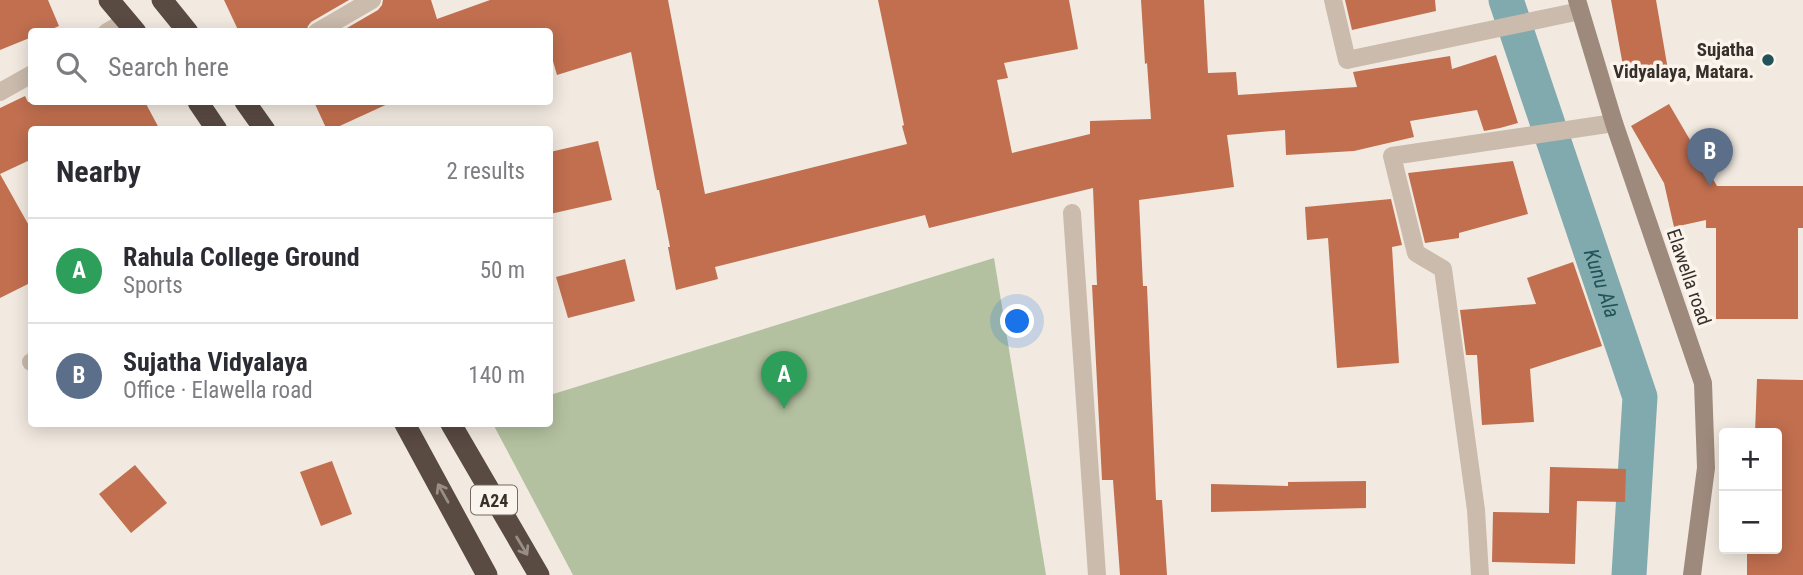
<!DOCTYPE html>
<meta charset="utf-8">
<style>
body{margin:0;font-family:"Roboto Condensed",sans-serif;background:#f7f7f7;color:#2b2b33}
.controls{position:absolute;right:21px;bottom:21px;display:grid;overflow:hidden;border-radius:7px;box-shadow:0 4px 18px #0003}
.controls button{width:63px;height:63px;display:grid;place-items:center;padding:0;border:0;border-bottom:2px solid #e1e1e2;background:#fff;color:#2b2b33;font:35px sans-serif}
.you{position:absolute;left:1018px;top:322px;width:24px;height:24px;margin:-18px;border:5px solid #fff;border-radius:50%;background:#1a73e8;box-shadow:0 0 0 10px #1a73e833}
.badge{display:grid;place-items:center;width:46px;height:46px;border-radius:50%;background:#215359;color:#fff;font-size:23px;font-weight:700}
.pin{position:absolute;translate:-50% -58px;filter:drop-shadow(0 2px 4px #0008)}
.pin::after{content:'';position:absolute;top:37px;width:24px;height:21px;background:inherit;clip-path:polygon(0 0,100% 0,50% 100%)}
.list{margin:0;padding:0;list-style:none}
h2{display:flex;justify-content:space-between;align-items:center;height:91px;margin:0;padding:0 28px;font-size:30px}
h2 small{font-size:23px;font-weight:400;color:#7c7c81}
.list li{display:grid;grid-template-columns:46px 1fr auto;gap:21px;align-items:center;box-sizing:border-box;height:105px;padding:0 28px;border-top:2px solid #e1e1e2}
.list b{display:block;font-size:26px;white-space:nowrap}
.list p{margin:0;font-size:23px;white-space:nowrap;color:#7c7c81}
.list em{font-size:23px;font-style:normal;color:#7c7c81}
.icon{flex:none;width:38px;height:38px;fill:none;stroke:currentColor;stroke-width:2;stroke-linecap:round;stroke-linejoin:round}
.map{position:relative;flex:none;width:1803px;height:575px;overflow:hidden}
.search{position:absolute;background:#fff;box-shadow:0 4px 18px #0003;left:28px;top:28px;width:525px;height:77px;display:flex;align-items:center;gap:18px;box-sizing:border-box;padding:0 24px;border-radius:7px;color:#7c7c81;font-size:26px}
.panel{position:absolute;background:#fff;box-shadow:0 4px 18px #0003;left:28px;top:126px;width:525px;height:301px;border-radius:7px}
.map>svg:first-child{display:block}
.green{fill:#b4c1a0}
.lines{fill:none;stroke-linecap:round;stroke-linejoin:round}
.canal{stroke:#80aaae;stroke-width:35}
.building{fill:#c16f4f}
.street{stroke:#cabbac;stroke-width:18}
.secondary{stroke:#9e8a7d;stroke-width:18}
.highway{stroke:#594a42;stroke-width:21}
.oneway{stroke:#998e86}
.poi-dot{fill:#215359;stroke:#faf4ec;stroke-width:2.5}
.labels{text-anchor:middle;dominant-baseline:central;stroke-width:7;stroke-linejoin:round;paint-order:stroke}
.shield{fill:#faf4ec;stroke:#726a64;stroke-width:2}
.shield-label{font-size:18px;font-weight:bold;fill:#382f2a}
.poi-label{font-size:19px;font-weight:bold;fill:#382f2a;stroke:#faf4ec;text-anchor:end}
.street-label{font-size:19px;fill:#382f2a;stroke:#faf4ec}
.water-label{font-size:21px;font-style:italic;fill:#215359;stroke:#faf4ec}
</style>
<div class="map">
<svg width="1803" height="575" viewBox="0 0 1803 575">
<rect width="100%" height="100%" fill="#f2eae0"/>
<path class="green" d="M994,258L1046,575H573L493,424H550V395Z"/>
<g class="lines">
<path class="canal" id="s1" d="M1506,0L1640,397L1629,575"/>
</g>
<g class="building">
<path d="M0,0H48L59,26L45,32H32V37L0,50Z"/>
<path d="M224,0H349L311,22L308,26L306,32H239Z"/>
<path d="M383,0H431L437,19L490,0H668L705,194L907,144L902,126L904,125L878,0H1069L1078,49L1004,63L1008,78L997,80L1012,153L1090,134V121L1151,119L1147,63L1145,64L1141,0H1204L1208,73L1236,72L1238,95L1357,87L1353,72L1450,56L1452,69L1496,55L1518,123L1500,128L1484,131L1477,110L1410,121L1414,137L1354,151L1286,155L1285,130L1227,135L1234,187L1139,200L1143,286H1147L1156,500H1162L1167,575H1120L1113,480H1102L1092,285H1097L1093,188L929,228L925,215L715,267L718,279L676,290L668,247H670L659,190H657L631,52L557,75L550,51V32H340L378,10L382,5Z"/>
<path d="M1345,0H1435L1436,11L1352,30Z"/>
<path d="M1611,0H1656L1668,70L1625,77Z"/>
<path d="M25,96L28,102H145L160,130H32V159L0,174L32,231V282L0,298V108Z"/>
<path d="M314,102H392L331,130H327Z"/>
<path d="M1669,104L1717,186H1803V228H1798V319H1716V228H1706V220L1674,227L1664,183L1631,126Z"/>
<path d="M598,141L612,200L550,214V152Z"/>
<path d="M1513,161L1528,214L1459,233V238L1425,243L1408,173Z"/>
<path d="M1391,199L1402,245L1392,247L1399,363L1337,368L1328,238L1307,240L1305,207Z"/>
<path d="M625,259L635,301L568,318L556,277Z"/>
<path d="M1573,262L1602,346L1530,369L1534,422L1482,425L1477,355H1466L1460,310L1536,304L1527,278Z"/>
<path d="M1757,379L1803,380V575H1747V549H1777V433H1755Z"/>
<path d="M332,461L352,514L321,526L300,472Z"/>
<path d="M135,465L167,503L131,533L99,494Z"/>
<path d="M1550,467L1626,469L1625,502L1577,501L1575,564L1492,562L1493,512L1549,513Z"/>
<path d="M1366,481V508L1211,512V484L1288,486V482Z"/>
</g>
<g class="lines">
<g class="street">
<path d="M1333,0L1347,60L1580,11"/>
<path d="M107,32L126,21"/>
<path d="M317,32L372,0"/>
<path d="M0,92L32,74"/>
<path d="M1072,213L1097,575"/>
<path d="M31,362H32"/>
<path d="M1480,575L1476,510L1443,269L1416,253L1392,156L1614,123"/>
</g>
<path class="secondary" d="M1577,0L1614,123L1703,383L1706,468L1692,575"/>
<g class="highway">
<path d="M109,0L136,32"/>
<path d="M162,0L188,32"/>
<path d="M198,102L217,130"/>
<path d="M245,102L265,130"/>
<path d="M405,424L487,575"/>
<path d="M451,424L539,575"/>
</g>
</g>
<defs><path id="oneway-shaft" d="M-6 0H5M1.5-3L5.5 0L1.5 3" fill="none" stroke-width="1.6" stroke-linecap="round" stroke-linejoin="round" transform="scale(1.75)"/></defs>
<g class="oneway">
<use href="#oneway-shaft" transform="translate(443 493) rotate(-119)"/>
<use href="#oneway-shaft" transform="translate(522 546) rotate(59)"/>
</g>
<circle class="poi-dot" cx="1768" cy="60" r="7"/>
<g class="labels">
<rect class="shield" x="471" y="485.5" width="46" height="29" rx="5"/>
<g class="shield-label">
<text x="494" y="500">A24</text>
</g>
<g class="poi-label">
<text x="1754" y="49">Sujatha<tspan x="1754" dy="22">Vidyalaya, Matara.</tspan></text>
</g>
<g class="street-label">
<text transform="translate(1689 277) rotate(71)">Elawella road</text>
</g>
<g class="water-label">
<text stroke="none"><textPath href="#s1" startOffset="299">Kunu Ala</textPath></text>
</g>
</g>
</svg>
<div class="controls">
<button>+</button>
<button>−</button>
</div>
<div class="you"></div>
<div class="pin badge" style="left:784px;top:409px;background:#2e9e5b">A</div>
<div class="pin badge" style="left:1710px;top:186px;background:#5c6f8a">B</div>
<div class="search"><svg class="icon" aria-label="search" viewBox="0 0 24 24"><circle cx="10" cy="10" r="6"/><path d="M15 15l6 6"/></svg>Search here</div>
<section class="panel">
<h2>Nearby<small>2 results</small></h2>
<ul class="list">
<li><span class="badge" style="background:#2e9e5b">A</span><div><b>Rahula College Ground</b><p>Sports</p></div><em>50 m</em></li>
<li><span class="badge" style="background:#5c6f8a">B</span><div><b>Sujatha Vidyalaya</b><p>Office · Elawella road</p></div><em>140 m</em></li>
</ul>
</section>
</div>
